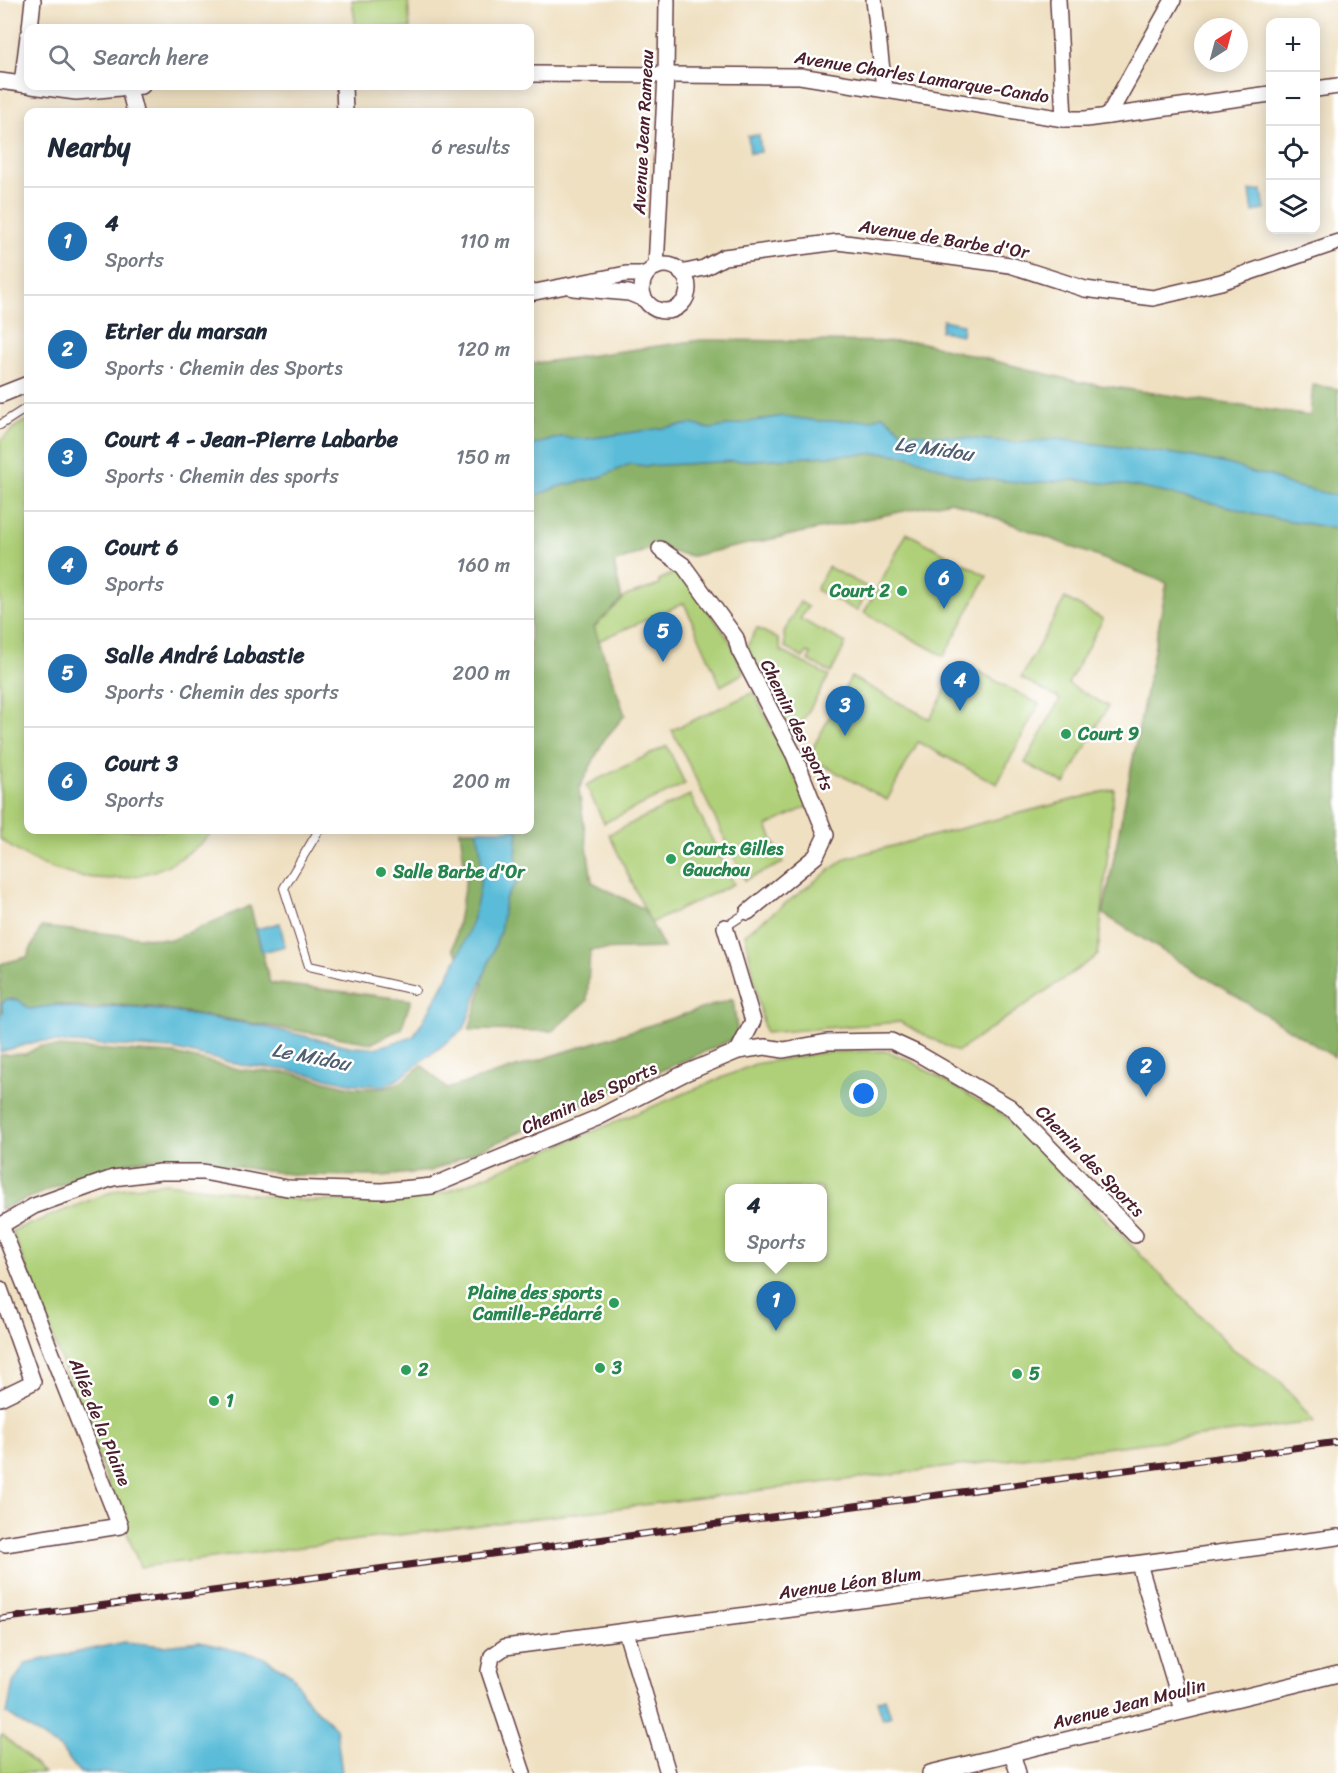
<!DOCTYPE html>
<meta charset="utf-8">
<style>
body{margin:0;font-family:Sriracha,sans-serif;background:#f2f2f3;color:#1f2937}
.controls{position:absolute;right:18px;top:18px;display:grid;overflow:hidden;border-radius:12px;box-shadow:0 3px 15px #0003}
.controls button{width:54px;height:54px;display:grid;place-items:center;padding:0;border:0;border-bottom:2px solid #e0e1e3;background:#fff;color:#1f2937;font:30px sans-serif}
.compass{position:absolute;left:1194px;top:18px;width:54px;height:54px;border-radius:50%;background:#fff;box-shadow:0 3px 15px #0003;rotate:36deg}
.you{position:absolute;left:864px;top:1094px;width:21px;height:21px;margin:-15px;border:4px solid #fff;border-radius:50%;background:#1a73e8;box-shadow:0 0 0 9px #1a73e833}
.badge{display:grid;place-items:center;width:39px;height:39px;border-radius:50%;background:#1f6fb2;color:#fff;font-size:20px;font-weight:700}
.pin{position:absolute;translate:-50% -50px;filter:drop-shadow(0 2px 3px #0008)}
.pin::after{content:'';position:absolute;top:32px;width:21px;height:18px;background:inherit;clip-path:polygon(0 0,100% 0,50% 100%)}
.popup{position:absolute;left:725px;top:1184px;width:102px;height:78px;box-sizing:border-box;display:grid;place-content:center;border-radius:12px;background:#fff;filter:drop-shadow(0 2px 4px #0005);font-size:20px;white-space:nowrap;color:#747a83}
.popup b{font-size:22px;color:#1f2937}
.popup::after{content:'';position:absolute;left:50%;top:100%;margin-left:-12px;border:12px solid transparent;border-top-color:#fff}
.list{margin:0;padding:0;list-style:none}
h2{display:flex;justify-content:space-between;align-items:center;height:78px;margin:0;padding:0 24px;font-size:26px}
h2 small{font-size:20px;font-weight:400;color:#747a83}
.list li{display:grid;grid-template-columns:39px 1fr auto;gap:18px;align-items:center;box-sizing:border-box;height:108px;padding:0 24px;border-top:2px solid #e0e1e3}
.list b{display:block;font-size:22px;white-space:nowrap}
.list p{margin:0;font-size:20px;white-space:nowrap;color:#747a83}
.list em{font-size:20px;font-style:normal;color:#747a83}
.icon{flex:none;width:33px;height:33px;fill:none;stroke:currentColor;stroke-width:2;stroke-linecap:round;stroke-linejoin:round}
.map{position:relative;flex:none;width:1338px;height:1773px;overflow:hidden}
.search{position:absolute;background:#fff;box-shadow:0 3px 15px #0003;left:24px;top:24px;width:510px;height:66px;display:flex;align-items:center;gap:15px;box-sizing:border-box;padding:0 21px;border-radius:12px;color:#747a83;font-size:22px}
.panel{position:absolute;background:#fff;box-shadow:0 3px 15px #0003;left:24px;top:108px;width:510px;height:726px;border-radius:12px}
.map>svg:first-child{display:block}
.green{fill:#afd078;stroke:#7c7852;stroke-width:1.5;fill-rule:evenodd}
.forest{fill:#8bb268;stroke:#6a684a;stroke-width:1.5}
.water{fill:#5abcd8;stroke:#526e82;stroke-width:1.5}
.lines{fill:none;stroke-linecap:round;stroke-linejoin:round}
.service-casing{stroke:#633c42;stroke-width:10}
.minor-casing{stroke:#633c42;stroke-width:18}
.service{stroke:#fff;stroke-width:8}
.minor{stroke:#fff;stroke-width:15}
.rail-casing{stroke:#4a1f2b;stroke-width:7}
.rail{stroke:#fff;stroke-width:4.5;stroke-dasharray:14;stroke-linecap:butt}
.leisure-dot{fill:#2e9e5b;stroke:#fff;stroke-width:2}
.labels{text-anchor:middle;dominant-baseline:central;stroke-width:5;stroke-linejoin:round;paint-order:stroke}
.street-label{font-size:18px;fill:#4a1f2b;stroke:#fff}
.leisure-label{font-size:18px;font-weight:bold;fill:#27864d;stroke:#fff;text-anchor:start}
.water-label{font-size:20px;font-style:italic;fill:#505e70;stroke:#fff}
</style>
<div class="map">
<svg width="1338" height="1773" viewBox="0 0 1338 1773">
<rect width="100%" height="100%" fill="#fff"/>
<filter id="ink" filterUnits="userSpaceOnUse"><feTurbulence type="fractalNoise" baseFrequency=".0167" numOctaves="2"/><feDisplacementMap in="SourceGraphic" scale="12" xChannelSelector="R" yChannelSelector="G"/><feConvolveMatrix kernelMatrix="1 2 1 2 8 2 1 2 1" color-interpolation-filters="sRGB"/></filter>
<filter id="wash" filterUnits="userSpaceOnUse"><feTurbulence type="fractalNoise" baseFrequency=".008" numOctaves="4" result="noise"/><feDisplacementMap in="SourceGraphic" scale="24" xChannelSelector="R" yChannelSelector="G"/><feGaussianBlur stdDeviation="1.35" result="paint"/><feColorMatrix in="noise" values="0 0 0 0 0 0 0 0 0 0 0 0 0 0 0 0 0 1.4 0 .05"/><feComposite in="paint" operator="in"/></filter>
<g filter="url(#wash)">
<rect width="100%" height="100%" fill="#efe0c1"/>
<g class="green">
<path d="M352,0H408L410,28H356Z"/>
<path d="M28,420V830H214C155,896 66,891 0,839V441L18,425Z"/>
<path d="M907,533L987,576L944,656L864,613Z"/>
<path d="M828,567L869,588L857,611L816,590Z"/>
<path d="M681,570L731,643L744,673L721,686L684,603L598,641L594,627L626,596L659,585V580Z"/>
<path d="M1065,598L1103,619L1068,684L1108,706L1065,784L1025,763L1060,699L1021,678Z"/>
<path d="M800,602L808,607L800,619L846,643L831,673L808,660L811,654L807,652L803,658L785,647L784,632Z"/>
<path d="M757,628L778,639L781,651L829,676L794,736L789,735L747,647Z"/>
<path d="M961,662L1039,704L997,784L918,742L887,800L808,757L851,677L930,719Z"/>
<path d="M754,692L809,806L767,826L783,863L745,880L672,730Z"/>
<path d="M667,746L685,784L604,823L586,785Z"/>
<path d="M1114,789L1098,955L957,1052L900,1022L765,1033L745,934L846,858Z"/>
<path d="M690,795L734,884L651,923L609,834Z"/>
<path d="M885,1051L907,1059L1005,1116L1233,1349L1282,1383L1314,1422L140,1567L12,1231L119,1189L166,1183L307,1201H388L447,1192L755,1064L827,1052ZM730,1188H822V1258H730Z"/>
<path d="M2,1735H3L44,1773H0V1738Z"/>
</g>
<g class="forest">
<path d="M701,340L919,342L1079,382L1310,416L1313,385L1338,389V1047L1334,1057L1103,914L1167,583L951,501L692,556L652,548L614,563L622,600L594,627L625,715L604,740L579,789L592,882L644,909L664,948L590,950L587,1001L552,1031L469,1030L483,984L453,949L466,879L460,830H530V364Z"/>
<path d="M250,906L270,983L411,1000L401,1029L372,1043L160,1008L113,1005L90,1009L56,1004L44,1014L0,1025V964L27,957L41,927L171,940Z"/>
<path d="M733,999L738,1037L431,1171L383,1176L297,1175L171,1158L133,1161L70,1181L0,1210V1055L26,1054L40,1046L174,1054L242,1070L291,1073L354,1088H385L401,1082L422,1065L447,1089Z"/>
</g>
<g class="water">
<path d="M759,135L761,152L750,153L748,136Z"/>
<path d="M1262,190L1265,210L1253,212L1250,191Z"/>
<path d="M943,320L963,324L962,335L941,331Z"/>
<path d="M883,415L903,432L1019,443L1057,439L1189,456L1231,465L1256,474L1270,475L1285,484L1338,496V529L1252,514L1231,507L1133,486L1075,480L1027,483L966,477L908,456L883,453L647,466L630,464L601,477L560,486L530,498V446L561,437L585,439L691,424L710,429L782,416L819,421L871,420Z"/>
<path d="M476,830H518L516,856L521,876L505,899L500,932L464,1029L398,1079L384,1086L354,1084L290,1070L241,1065L173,1049L39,1041L0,1052V1013L3,1012L1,1005L6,999L19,1000L29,1009L57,1005L91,1011L114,1006L161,1010L256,1025L353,1047L375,1048L413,1037C448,981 498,897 476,830Z"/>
<path d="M280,923L285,946L262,952L256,929Z"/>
<path d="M125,1642L164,1646L200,1642L263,1657L292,1675L309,1703L336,1728L342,1773H80L61,1749L7,1714L13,1683L26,1663Z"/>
<path d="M885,1698L891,1716L883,1719L877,1701Z"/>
</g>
</g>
<g filter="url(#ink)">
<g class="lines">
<g class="service-casing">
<g id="service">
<path d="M0,425L28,407"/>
<path d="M319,830L284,888L309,966L415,990"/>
<path d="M725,927L748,912"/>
</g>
</g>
<g class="minor-casing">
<g id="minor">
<path d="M874,0L884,88"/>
<path d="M1058,0L1064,119"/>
<path d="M30,28L33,0"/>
<path d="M530,74L800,76L1064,119H1086L1270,94"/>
<path d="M0,81L28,85"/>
<path d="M22,84L28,36"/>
<path d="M32,86L76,92L142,86"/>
<path d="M344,86L345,112"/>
<path d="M129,89L135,112"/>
<path d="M1316,89L1338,86"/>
<path d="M1108,116L1173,0"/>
<circle cx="665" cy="288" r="23"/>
<path d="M656,267L666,75L667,0"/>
<path d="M681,273L704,268L724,257L838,242L1010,265L1085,289L1153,298L1221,282L1338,242"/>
<path d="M573,288L629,293L644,299"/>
<path d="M530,293L626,274H646"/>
<path d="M0,395L28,384"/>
<path d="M660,549L683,565L736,638L739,650L794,755L826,835L816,856L748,912"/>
<path d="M725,927L753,1021L738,1051"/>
<path d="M1,1225L120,1526L5,1544"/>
<path d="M0,1226L34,1206L113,1178L160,1172H203L287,1188L382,1191L432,1186L597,1118L683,1074L738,1051L765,1047L784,1050L827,1042L891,1041L917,1053L1010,1107L1135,1235"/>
<path d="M0,1289L33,1382L0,1398"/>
<path d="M1139,1564L1183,1710"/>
<path d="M626,1632L668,1773"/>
<path d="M1012,1753L1018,1773"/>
<path d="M523,1773L489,1671L492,1656L505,1647L1338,1537"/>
<path d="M930,1773L1338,1674"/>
</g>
</g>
<use href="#service" class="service"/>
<use href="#minor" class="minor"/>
<g class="rail-casing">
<path id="rail" d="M0,1619L1338,1442"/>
</g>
<use href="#rail" class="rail"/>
</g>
</g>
<g class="leisure-dot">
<circle cx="902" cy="591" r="6"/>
<circle cx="1066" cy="734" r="6"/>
<circle cx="671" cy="859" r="6"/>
<circle cx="381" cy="872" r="6"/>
<circle cx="614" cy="1303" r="6"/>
<circle cx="600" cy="1368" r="6"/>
<circle cx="406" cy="1370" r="6"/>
<circle cx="1017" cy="1374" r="6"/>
<circle cx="214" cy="1401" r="6"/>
</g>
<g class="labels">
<g class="street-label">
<text transform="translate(922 77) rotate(9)">Avenue Charles Lamarque-Cando</text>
<text transform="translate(643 132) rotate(-87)">Avenue Jean Rameau</text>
<text transform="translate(944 239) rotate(9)">Avenue de Barbe d'Or</text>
<text transform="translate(797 725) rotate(64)">Chemin des sports</text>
<text transform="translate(589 1098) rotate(-25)">Chemin des Sports</text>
<text transform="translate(1090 1161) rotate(46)">Chemin des Sports</text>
<text transform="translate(100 1422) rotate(68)">Allée de la Plaine</text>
<text transform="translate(850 1583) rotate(-8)">Avenue Léon Blum</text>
<text transform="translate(1129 1704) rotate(-14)">Avenue Jean Moulin</text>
</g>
<g class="leisure-label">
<text x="890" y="591" text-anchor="end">Court 2</text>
<text x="1078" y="734">Court 9</text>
<text x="683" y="849">Courts Gilles<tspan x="683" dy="21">Gauchou</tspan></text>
<text x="393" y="872">Salle Barbe d'Or</text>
<text x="602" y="1293" text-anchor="end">Plaine des sports<tspan x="602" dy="21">Camille-Pédarré</tspan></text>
<text x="612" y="1368">3</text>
<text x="418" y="1370">2</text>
<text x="1029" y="1374">5</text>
<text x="226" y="1401">1</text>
</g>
<g class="water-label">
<text transform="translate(934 449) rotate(8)">Le Midou</text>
<text transform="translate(311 1057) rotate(11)">Le Midou</text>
</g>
</g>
</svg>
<div class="controls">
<button>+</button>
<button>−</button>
<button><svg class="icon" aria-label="locate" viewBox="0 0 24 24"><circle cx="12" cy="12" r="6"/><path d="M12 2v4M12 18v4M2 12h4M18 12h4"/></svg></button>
<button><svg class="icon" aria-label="layers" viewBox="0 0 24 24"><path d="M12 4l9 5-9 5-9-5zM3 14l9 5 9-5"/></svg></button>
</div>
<svg class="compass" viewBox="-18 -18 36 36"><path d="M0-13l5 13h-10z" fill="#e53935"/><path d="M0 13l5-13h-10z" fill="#747a83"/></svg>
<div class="you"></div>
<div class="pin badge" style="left:776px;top:1331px">1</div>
<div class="popup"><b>4</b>Sports</div>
<div class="pin badge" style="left:1146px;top:1097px">2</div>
<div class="pin badge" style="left:845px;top:736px">3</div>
<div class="pin badge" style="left:960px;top:711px">4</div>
<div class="pin badge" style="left:663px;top:662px">5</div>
<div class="pin badge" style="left:944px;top:609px">6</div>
<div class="search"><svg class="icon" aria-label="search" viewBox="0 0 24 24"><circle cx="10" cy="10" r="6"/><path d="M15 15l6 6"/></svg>Search here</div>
<section class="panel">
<h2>Nearby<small>6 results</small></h2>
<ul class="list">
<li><span class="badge">1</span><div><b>4</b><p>Sports</p></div><em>110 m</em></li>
<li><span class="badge">2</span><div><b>Etrier du marsan</b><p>Sports · Chemin des Sports</p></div><em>120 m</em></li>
<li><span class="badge">3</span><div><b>Court 4 - Jean-Pierre Labarbe</b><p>Sports · Chemin des sports</p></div><em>150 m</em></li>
<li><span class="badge">4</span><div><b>Court 6</b><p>Sports</p></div><em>160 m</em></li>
<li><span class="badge">5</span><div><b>Salle André Labastie</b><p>Sports · Chemin des sports</p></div><em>200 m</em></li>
<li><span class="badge">6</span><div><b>Court 3</b><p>Sports</p></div><em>200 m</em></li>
</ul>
</section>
</div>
